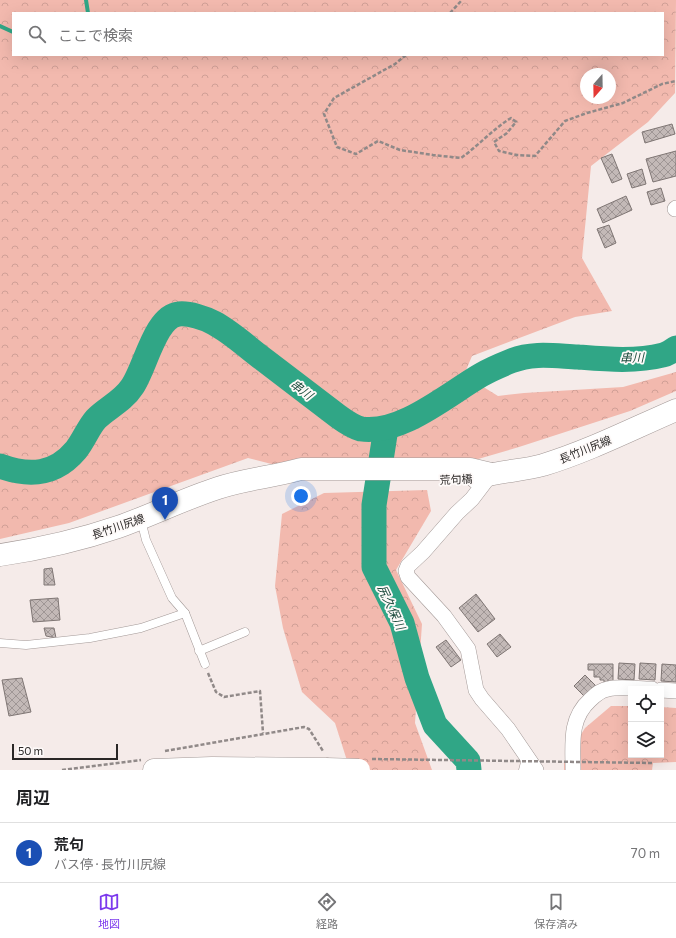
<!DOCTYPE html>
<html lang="ja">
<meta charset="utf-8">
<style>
body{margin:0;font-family:Commissioner,"Noto Sans JP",sans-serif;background:#f6f6f6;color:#202124}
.controls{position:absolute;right:12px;bottom:12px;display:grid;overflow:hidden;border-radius:0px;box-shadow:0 4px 16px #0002}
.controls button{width:36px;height:36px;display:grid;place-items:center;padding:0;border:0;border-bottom:1px solid #e0e0e0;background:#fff;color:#202124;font:20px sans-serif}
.compass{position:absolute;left:580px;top:68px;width:36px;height:36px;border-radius:50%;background:#fff;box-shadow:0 4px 16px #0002;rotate:200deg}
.scale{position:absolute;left:12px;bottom:10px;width:106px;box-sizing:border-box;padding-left:4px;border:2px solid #2a2726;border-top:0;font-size:11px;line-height:14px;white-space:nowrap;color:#2a2726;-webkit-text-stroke:3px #fefaf9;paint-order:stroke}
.you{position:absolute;left:301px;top:496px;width:14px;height:14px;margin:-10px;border:3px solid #fff;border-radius:50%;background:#1a73e8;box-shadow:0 0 0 6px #1a73e833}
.badge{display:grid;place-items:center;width:26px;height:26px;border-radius:50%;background:#7c3aed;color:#fff;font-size:13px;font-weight:700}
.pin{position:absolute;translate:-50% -33px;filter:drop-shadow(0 1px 2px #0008)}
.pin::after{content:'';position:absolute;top:21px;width:14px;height:12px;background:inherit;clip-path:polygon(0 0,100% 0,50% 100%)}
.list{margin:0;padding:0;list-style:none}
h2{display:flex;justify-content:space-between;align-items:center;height:52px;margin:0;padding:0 16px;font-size:17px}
h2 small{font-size:13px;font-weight:400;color:#757577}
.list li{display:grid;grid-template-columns:26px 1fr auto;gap:12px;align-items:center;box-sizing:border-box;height:60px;padding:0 16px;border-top:1px solid #e0e0e0}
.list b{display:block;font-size:15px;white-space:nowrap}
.list p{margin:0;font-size:13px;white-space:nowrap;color:#757577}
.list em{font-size:13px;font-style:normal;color:#757577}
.icon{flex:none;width:22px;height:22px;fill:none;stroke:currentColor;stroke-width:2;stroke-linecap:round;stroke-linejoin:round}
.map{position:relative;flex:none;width:676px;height:770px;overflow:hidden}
.search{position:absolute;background:#fff;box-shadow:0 4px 16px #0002;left:12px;right:12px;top:12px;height:44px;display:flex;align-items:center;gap:10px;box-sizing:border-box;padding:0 14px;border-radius:0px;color:#757577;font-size:15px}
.sheet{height:112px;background:#fff}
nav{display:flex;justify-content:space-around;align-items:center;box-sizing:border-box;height:56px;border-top:1px solid #e0e0e0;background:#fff;font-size:11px;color:#757577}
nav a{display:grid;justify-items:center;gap:2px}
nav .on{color:#7c3aed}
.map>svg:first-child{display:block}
.forest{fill:url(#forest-crowns);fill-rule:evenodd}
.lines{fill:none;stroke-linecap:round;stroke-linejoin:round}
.stream{stroke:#30a686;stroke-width:4}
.river{stroke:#30a686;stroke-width:25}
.building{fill:url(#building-cross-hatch);stroke:#7f7674}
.service-casing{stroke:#a39997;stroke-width:9}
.minor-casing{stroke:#a39997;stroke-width:16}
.secondary-casing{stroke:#a39997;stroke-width:23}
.path{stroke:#908988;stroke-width:2.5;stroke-dasharray:4 2;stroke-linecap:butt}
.service{stroke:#fff;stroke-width:8}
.minor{stroke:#fff;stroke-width:15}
.secondary{stroke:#fff;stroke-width:22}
.secondary-bridge-casing{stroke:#a39997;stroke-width:23;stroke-linecap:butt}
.path-bridge{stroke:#908988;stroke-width:2.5;stroke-dasharray:4 2;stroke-linecap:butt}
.secondary-bridge{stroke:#fff;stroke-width:22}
.labels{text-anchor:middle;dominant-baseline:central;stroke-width:3.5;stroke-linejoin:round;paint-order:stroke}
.street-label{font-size:11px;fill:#2a2726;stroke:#fefaf9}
.water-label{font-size:12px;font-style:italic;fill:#1d4c3e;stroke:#fefaf9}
</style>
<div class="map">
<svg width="676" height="770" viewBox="0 0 676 770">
<defs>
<pattern id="forest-crowns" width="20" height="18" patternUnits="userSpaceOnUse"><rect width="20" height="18" fill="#f2b9ae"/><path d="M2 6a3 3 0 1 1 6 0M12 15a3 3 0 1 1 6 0" fill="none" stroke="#d09f96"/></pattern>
<pattern id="building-cross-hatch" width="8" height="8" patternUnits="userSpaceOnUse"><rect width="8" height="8" fill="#c3b9b7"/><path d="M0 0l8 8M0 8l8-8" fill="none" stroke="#9f9695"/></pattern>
</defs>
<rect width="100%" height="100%" fill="#f5ebe9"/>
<g class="forest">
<path d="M0,0H676L675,93L648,122L591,166L582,258L612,311L575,317L472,356L464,375L498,396L524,393L623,387L676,372V391L630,411L519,447L430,473L322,477L248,458L69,523L0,539ZM13,13H663V55H13ZM586,74H610V98H586Z"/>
<path d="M427,490L431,511L396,570L422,624L415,723L432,770H350L335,723L302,692L283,628L275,586L282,514L324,493Z"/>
<path d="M611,706H631V755H661V707L676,708V762L653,763L652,770H564V762L585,728Z"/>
</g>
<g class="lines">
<g class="stream">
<path d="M86,0L88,13"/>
<path d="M0,26L13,32"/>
</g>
<g class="river">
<path d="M386,428L374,505V567L402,623L417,678L435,725L468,761L469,770"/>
<path d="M0,466C30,477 55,475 76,450C84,440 88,428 96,419C107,408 123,401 132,387C145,369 155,316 179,314C189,313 205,318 214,323C231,332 247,347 263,359C288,378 314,398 339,417C346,422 353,427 361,429C401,435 448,394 481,375C491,369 501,365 511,361C533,352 555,356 578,357C604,359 636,362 663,355C667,354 672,351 676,348"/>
</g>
</g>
<g class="building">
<path d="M672,124L675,134L645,143L642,132Z"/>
<path d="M676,151V176L653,182L646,159Z"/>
<path d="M612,154L622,179L612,183L601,158Z"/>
<path d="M642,169L646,184L632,188L627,174Z"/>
<path d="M661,188L665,201L651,205L647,192Z"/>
<path d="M626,196L632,210L603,223L597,209Z"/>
<path d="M609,225L616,243L605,248L597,229Z"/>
<path d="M52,568L55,585H44V569Z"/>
<path d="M476,594L495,619L478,632L459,608Z"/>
<path d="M58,598L60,620L33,622L30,600Z"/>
<path d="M44,628H54L56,638L46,636Z"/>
<path d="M500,634L511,647L497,657L487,644Z"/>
<path d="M446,640L461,660L451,667L436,647Z"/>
<path d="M619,663L635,664L634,680L618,679Z"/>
<path d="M640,663L656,664L655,680L639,679Z"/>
<path d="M588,664H613V684H604V680H600V677H594V670H588Z"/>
<path d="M662,664L676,665V682L661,681Z"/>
<path d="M585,675L597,687L585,697L574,686Z"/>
<path d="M22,678L31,712L9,716L2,680Z"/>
</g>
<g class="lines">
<g class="service-casing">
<g id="service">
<path d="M141,520L146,540L172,598L185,613L205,664"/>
<path d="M0,643L26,645L90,638L141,628L185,613"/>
<path d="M199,651L245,632"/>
<path d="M523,770L527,755"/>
</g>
</g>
<g class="minor-casing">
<g id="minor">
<path d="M675,209L676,208"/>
<path d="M491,474L472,499L457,513L423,552L408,566L406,571L408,577L444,616L468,649L476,690L482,699L508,729L536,770"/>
<path d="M661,690L676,691"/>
<path d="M573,770C573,744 569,719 590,700C595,695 601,690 608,689C620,686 639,689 652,689"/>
</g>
</g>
<g class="secondary-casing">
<g id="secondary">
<path d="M477,478C499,471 521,471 543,465C589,451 632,429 676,410"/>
<path d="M0,555C40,549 80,540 118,527C152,515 184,499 218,488C245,479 273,477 301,469H470L491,474"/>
<path d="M154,770L212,768L326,769"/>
</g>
</g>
<g class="path">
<path d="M450,13L462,0"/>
<path d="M406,55L395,64L334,98L324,114L337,147L356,154L378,141L400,150L433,155L461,158C478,146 493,129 511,118L516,122L507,133L494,142L499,151L517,155L535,156L565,121L587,113L623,103L662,84L676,81"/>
<path d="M208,673L216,692L224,697L260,691L263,733"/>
<path d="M165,751L304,727L309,729L323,751"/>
<path d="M62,770L141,760"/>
</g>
<use href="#service" class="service"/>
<use href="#minor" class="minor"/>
<use href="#secondary" class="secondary"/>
<g class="secondary-bridge-casing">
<path id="secondary-bridge" d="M326,769L359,770"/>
</g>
<path class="path-bridge" d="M372,759L653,763"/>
<use href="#secondary-bridge" class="secondary-bridge"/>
</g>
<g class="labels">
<g class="street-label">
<text transform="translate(585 449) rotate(-22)">長竹川尻線</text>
<text transform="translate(456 479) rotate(-3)">荒句橋</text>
<text transform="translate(118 526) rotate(-19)">長竹川尻線</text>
</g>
<g class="water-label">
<text transform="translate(632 357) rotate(-1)">串川</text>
<text transform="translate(302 389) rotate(37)">串川</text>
<text transform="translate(392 607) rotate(65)">尻久保川</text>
</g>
</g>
</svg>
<div class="controls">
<button><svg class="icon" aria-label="locate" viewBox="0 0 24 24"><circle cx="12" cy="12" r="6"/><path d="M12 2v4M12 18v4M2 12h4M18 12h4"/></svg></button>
<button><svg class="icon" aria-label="layers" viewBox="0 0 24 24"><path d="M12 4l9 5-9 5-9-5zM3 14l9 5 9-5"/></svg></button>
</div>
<svg class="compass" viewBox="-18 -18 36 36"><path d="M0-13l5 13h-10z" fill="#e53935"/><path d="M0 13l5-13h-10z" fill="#757577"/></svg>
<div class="scale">50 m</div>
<div class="you"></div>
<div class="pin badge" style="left:165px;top:520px;background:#1a4fb4">1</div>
<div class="search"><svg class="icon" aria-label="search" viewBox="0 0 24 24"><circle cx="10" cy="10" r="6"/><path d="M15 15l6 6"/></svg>ここで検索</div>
</div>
<section class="sheet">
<h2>周辺<small></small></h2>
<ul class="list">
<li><span class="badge" style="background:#1a4fb4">1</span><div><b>荒句</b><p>バス停 · 長竹川尻線</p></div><em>70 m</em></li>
</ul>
</section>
<nav>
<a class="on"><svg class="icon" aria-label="map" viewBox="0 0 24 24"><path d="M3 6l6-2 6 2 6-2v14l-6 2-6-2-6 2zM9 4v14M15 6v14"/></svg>地図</a>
<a><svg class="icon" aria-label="directions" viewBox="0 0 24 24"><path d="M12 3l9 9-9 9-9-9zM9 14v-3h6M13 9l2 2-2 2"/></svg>経路</a>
<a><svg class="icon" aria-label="saved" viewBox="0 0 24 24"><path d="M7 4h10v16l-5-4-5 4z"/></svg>保存済み</a>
</nav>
